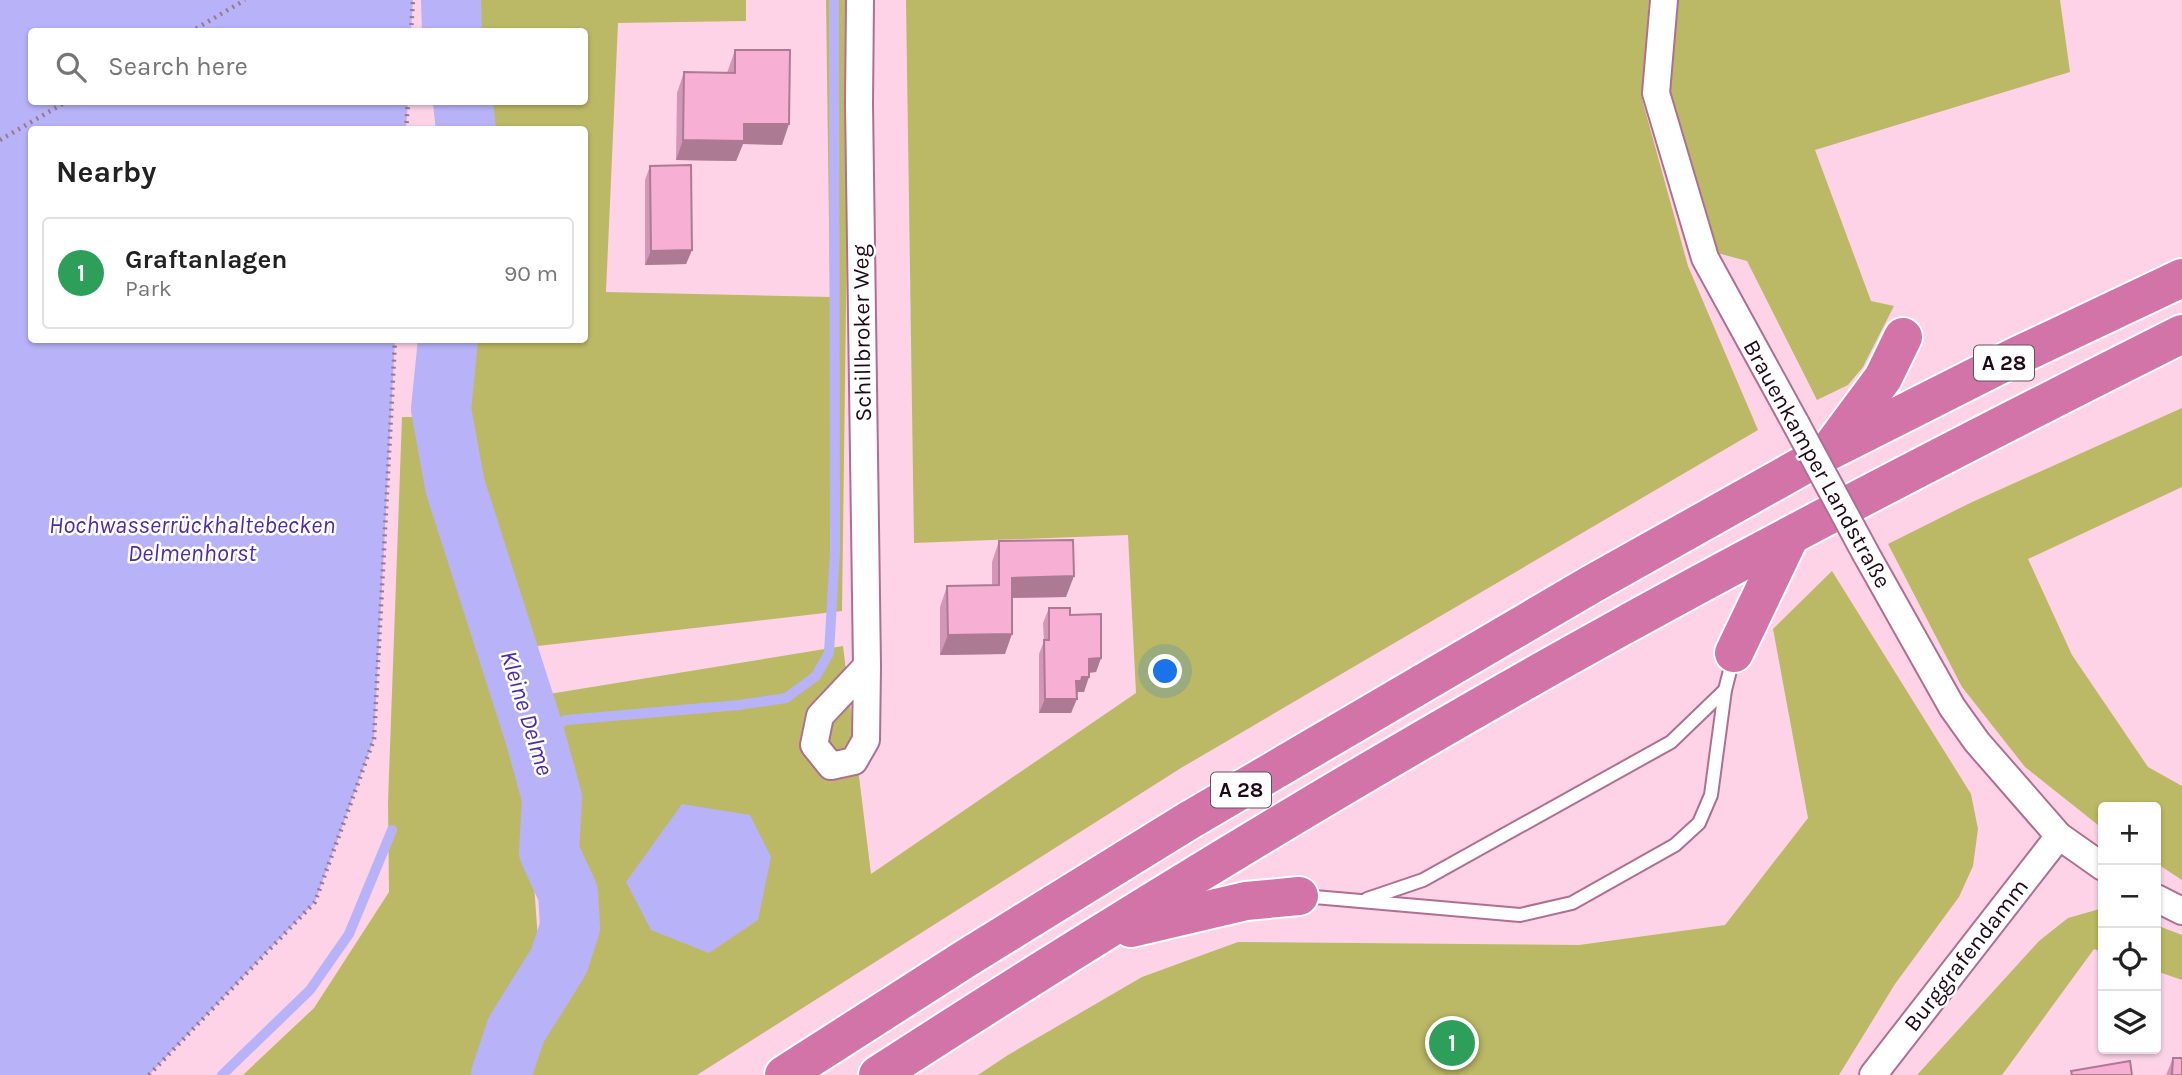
<!DOCTYPE html>
<meta charset="utf-8">
<style>
body{margin:0;font-family:Karla,sans-serif;background:#f6f6f6;color:#222}
.controls{position:absolute;right:21px;bottom:21px;display:grid;overflow:hidden;border-radius:7px;box-shadow:0 2px 5px #0004}
.controls button{width:63px;height:63px;display:grid;place-items:center;padding:0;border:0;border-bottom:2px solid #e0e0e0;background:#fff;color:#222;font:35px sans-serif}
.you{position:absolute;left:1166px;top:672px;width:24px;height:24px;margin:-18px;border:5px solid #fff;border-radius:50%;background:#1a73e8;box-shadow:0 0 0 10px #1a73e833}
.badge{display:grid;place-items:center;width:46px;height:46px;border-radius:50%;background:#0f766e;color:#fff;font-size:23px;font-weight:700}
.pin{position:absolute;translate:-50% -50%;border:4px solid #fff;box-shadow:0 2px 7px #0006}
.list{margin:0;padding:0;list-style:none}
h2{display:flex;justify-content:space-between;align-items:center;height:91px;margin:0;padding:0 28px;font-size:30px}
h2 small{font-size:23px;font-weight:400;color:#767676}
.list li{display:grid;grid-template-columns:46px 1fr auto;gap:21px;align-items:center;box-sizing:border-box;height:112px;margin:0 14px 14px;padding:0 14px;border:2px solid #e0e0e0;border-radius:7px}
.list b{display:block;font-size:26px;white-space:nowrap}
.list p{margin:0;font-size:23px;white-space:nowrap;color:#767676}
.list em{font-size:23px;font-style:normal;color:#767676}
.icon{flex:none;width:38px;height:38px;fill:none;stroke:currentColor;stroke-width:2;stroke-linecap:round;stroke-linejoin:round}
.map{position:relative;flex:none;width:2182px;height:1075px;overflow:hidden}
.search{position:absolute;background:#fff;box-shadow:0 2px 5px #0004;left:28px;top:28px;width:560px;height:77px;display:flex;align-items:center;gap:18px;box-sizing:border-box;padding:0 24px;border-radius:7px;color:#767676;font-size:26px}
.panel{position:absolute;background:#fff;box-shadow:0 2px 5px #0004;left:28px;top:126px;width:560px;height:217px;border-radius:7px}
.map>svg:first-child{display:block}
.green{fill:#bbb965}
.water{fill:#b8b3f8}
.lines{fill:none;stroke-linecap:round;stroke-linejoin:round}
.stream{stroke:#b8b3f8;stroke-width:10}
.river{stroke:#b8b3f8;stroke-width:60}
.service-casing{stroke:#af6f91;stroke-width:16}
.minor-casing{stroke:#af6f91;stroke-width:30}
.motorway-casing{stroke:#fff;stroke-width:42}
.path{stroke:#9a7789;stroke-width:4.5;stroke-dasharray:2 5;stroke-linecap:butt}
.service{stroke:#fff;stroke-width:12}
.minor{stroke:#fff;stroke-width:26}
.motorway{stroke:#d274a7;stroke-width:38}
.minor-bridge-casing{stroke:#af6f91;stroke-width:30;stroke-linecap:butt}
.minor-bridge{stroke:#fff;stroke-width:26}
.wall{fill:#d496b6}
.shaded-wall{fill:#ad7a94}
.building{fill:#f7afd4;stroke:#ad7a94;stroke-width:2}
.labels{text-anchor:middle;dominant-baseline:central;stroke-width:5;stroke-linejoin:round;paint-order:stroke}
.shield{fill:#fff;stroke:#63525c;stroke-width:2}
.shield-label{font-size:21px;font-weight:bold;fill:#200816}
.street-label{font-size:23px;fill:#200816;stroke:#fff}
.water-label{font-size:24px;font-style:italic;fill:#4d2aac;stroke:#fff}
</style>
<div class="map">
<svg width="2182" height="1075" viewBox="0 0 2182 1075">
<rect width="100%" height="100%" fill="#fed3e8"/>
<g class="green">
<path d="M463,0H746V21L618,23L606,292L830,297L826,0H850L842,611L529,647L459,407L463,340H584V130L473,129L471,102H584V32L466,31Z"/>
<path d="M906,0H1649L1642,99L1688,266L1758,430L1181,768L697,1075H524L584,905L549,694L843,646L871,874L1136,693L1128,535L914,543Z"/>
<path d="M1678,0H2060L2070,72L1815,150L1871,301L1894,306L1863,367L1848,385L1817,400L1747,261L1710,251L1668,88Z"/>
<path d="M2182,408V487L2028,559L2072,655L2148,767L2182,786V880L2156,863V807H2103V829L2025,767L1962,687L1888,544L1970,503Z"/>
<path d="M402,417H415L529,760L530,829L538,940L482,1075H243L314,1008L389,892L388,802Z"/>
<path d="M1832,571L1971,794L1978,829L1973,866L1959,897L1895,984L1839,1075H978L1008,1055L1142,977L1238,942L1579,945L1725,925L1808,818L1773,629Z"/>
<path d="M2103,908V952L2094,949L2002,1075H1917L2039,941L2068,918Z"/>
<path d="M2156,925L2182,935V980L2156,971Z"/>
</g>
<g class="water">
<path d="M0,0H413L411,31L32,32V102H408L406,129L32,130V340H395L374,739L315,902L149,1075H0Z"/>
<path d="M682,804L750,815L771,857L758,920L709,953L651,930L626,882Z"/>
</g>
<g class="lines">
<g class="stream">
<path d="M535,736L566,720L739,705L786,698L816,676L829,653L835,550L834,0"/>
<path d="M222,1075L310,990L349,934L392,830"/>
</g>
<g class="river">
<path d="M451,0L452,32"/>
<path d="M463,102L466,130"/>
<path d="M448,340L441,409L455,486L535,736L552,798L549,852L568,893L570,927L559,961L516,1030L501,1075"/>
</g>
<g class="service-casing">
<g id="service">
<path d="M1303,896L1520,915L1572,903L1675,845L1699,823L1711,795L1725,690L1734,655"/>
<path d="M1367,899L1423,880L1671,742L1725,690"/>
</g>
</g>
<g class="minor-casing">
<g id="minor">
<path d="M860,0L859,104L867,666L866,740L854,761L831,766L814,745L820,716L867,666"/>
<path d="M1664,0L1656,93L1705,258L1796,424"/>
<path d="M1866,554L1952,707L1977,742L2059,836L2103,867"/>
<path d="M2156,898L2182,911"/>
<path d="M1873,1075L2059,836"/>
</g>
</g>
<g class="motorway-casing">
<g id="motorway">
<path d="M1834,444L1883,378L1903,337"/>
<path d="M1734,653L1790,536"/>
<path d="M1131,928L1246,901L1299,896"/>
<path d="M784,1075L965,959L1188,821L1592,584L1829,451L2015,357L2182,278"/>
<path d="M878,1075C1121,918 1368,767 1621,627C1805,525 1993,429 2182,334"/>
</g>
</g>
<g class="path">
<path d="M190,32L245,0"/>
<path d="M411,32L413,0"/>
<path d="M406,130L408,102"/>
<path d="M0,140L66,102"/>
<path d="M149,1075L315,902L374,739L395,340"/>
</g>
<use href="#service" class="service"/>
<use href="#minor" class="minor"/>
<use href="#motorway" class="motorway"/>
<g class="minor-bridge-casing">
<path id="minor-bridge" d="M1796,424L1866,554"/>
</g>
<use href="#minor-bridge" class="minor-bridge"/>
</g>
<g class="wall">
<path d="M735,50L782,145L743,144L736,161L676,160L677,93L684,72L727,73Z"/>
<path d="M650,166L692,250L686,264L645,265V180Z"/>
<path d="M999,541L1066,597L1012,598L1005,654L940,655V607L947,586L992,585V562Z"/>
<path d="M1049,608L1070,615L1101,658L1096,672L1089,673L1084,692H1078L1071,713H1039V654L1044,641L1043,623Z"/>
<path d="M2173,1058L2182,1075H2166Z"/>
</g>
<g class="shaded-wall">
<path d="M744,124H789L782,145L743,144L736,161L676,160L683,140Z"/>
<path d="M692,250L686,264L645,265L651,251Z"/>
<path d="M1074,576L1066,597L1004,598L1012,578Z"/>
<path d="M1012,634L1005,654L940,655L948,635Z"/>
<path d="M1101,658L1096,672L1084,673L1089,659Z"/>
<path d="M1082,677H1089L1084,692H1078L1076,696V681Z"/>
<path d="M1045,699H1077L1071,713H1039Z"/>
</g>
<g class="building">
<path d="M735,50H790L789,124H744V141L683,140L684,72L735,73Z"/>
<path d="M691,165L692,250L651,251L650,166Z"/>
<path d="M1073,540L1074,576L1012,578V634L948,635L947,586L999,585V541Z"/>
<path d="M1049,608H1070V615L1101,614V658L1089,659V677H1082L1081,681H1076L1077,699H1045L1044,640H1049Z"/>
<path d="M2173,1058H2182V1075H2172Z"/>
<path d="M2130,1061L2132,1075H2072L2071,1071Z"/>
</g>
<g class="labels">
<g class="shield">
<rect x="1974" y="345.5" width="60" height="35" rx="5"/>
<rect x="1211" y="772.5" width="60" height="35" rx="5"/>
</g>
<g class="shield-label">
<text x="2004" y="363">A 28</text>
<text x="1241" y="790">A 28</text>
</g>
<g class="street-label">
<text transform="translate(862 333) rotate(-91)">Schillbroker Weg</text>
<text transform="translate(1817 464) rotate(61)">Brauenkamper Landstraße</text>
<text transform="translate(1966 955) rotate(-52)">Burggrafendamm</text>
</g>
<g class="water-label">
<text x="192" y="525">Hochwasserrückhaltebecken<tspan x="192" dy="28">Delmenhorst</tspan></text>
<text transform="translate(527 713) rotate(73)">Kleine Delme</text>
</g>
</g>
</svg>
<div class="controls">
<button>+</button>
<button>−</button>
<button><svg class="icon" aria-label="locate" viewBox="0 0 24 24"><circle cx="12" cy="12" r="6"/><path d="M12 2v4M12 18v4M2 12h4M18 12h4"/></svg></button>
<button><svg class="icon" aria-label="layers" viewBox="0 0 24 24"><path d="M12 4l9 5-9 5-9-5zM3 14l9 5 9-5"/></svg></button>
</div>
<div class="you"></div>
<div class="pin badge" style="left:1452px;top:1043px;background:#2e9e5b">1</div>
<div class="search"><svg class="icon" aria-label="search" viewBox="0 0 24 24"><circle cx="10" cy="10" r="6"/><path d="M15 15l6 6"/></svg>Search here</div>
<section class="panel">
<h2>Nearby<small></small></h2>
<ul class="list">
<li><span class="badge" style="background:#2e9e5b">1</span><div><b>Graftanlagen</b><p>Park</p></div><em>90 m</em></li>
</ul>
</section>
</div>
